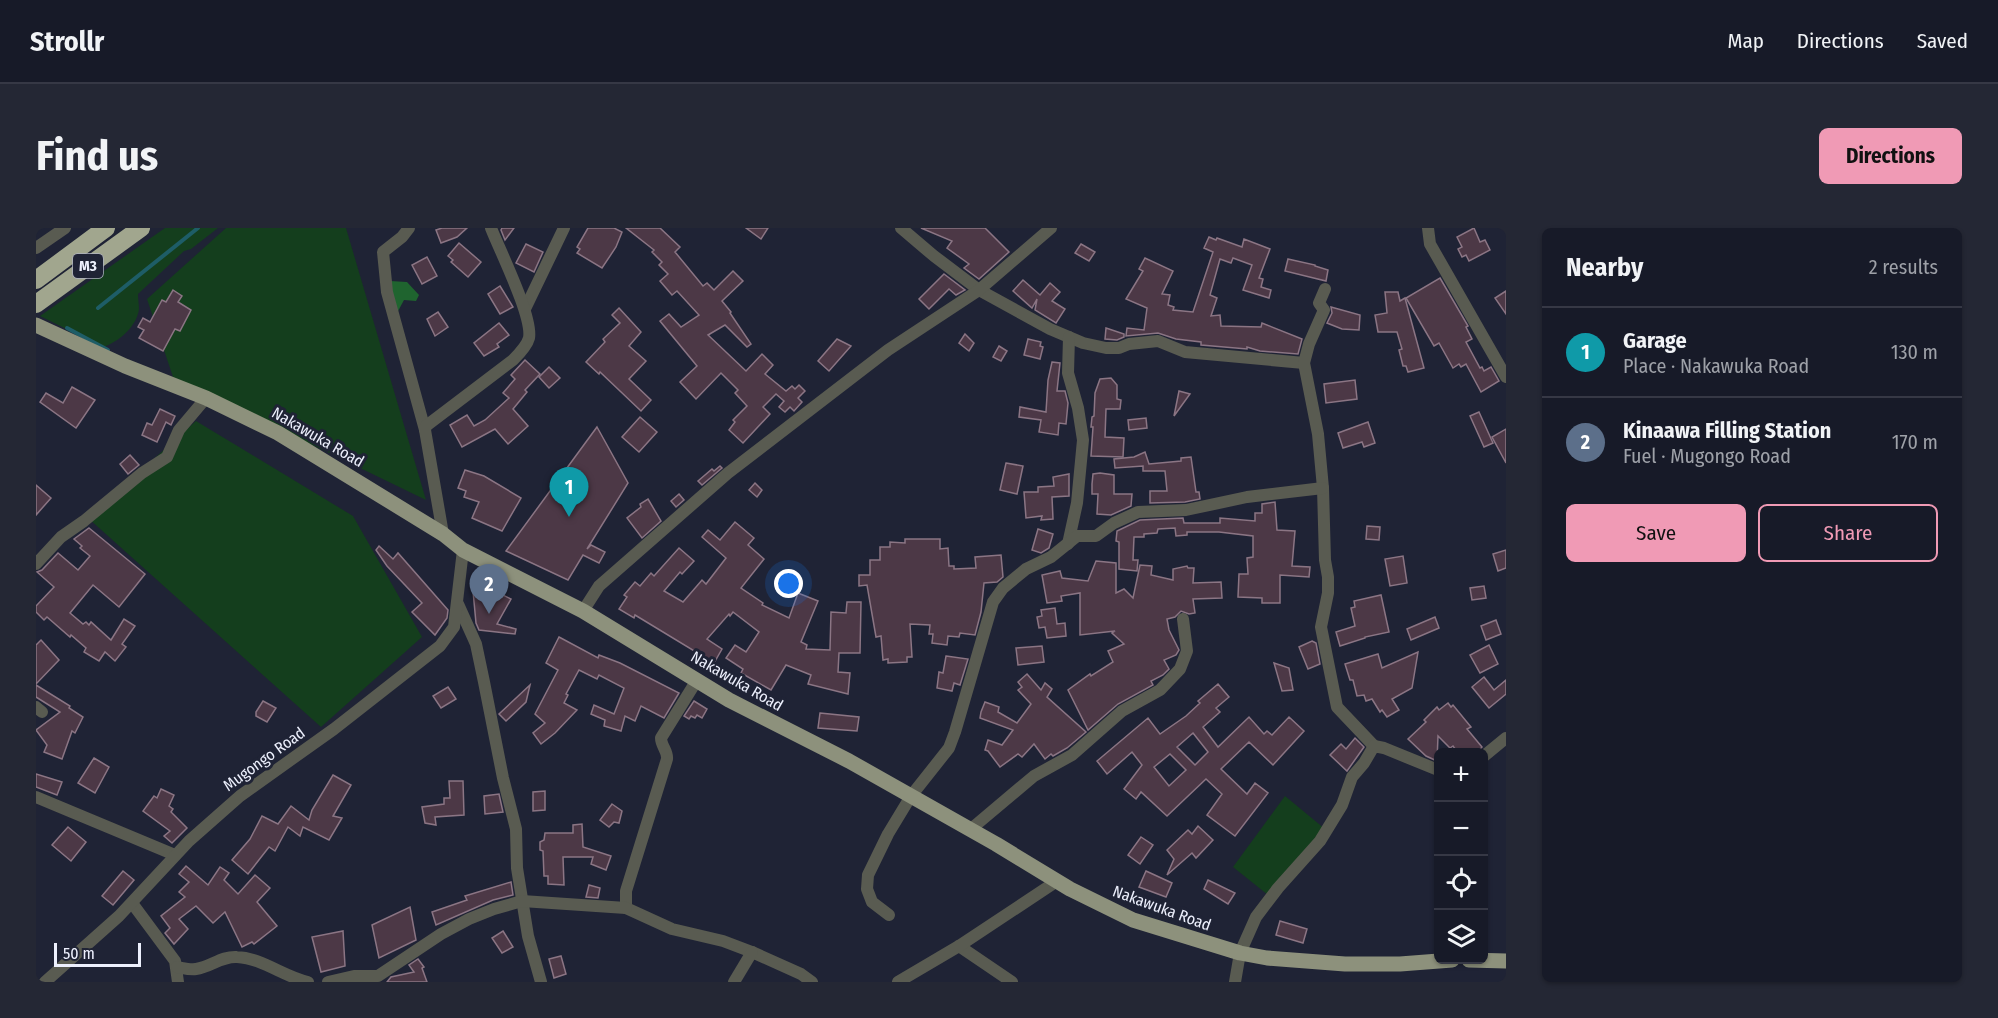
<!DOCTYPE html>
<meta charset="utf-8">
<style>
body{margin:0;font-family:"Fira Sans Condensed",sans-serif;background:#242734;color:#f1f3f6}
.controls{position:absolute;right:18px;bottom:18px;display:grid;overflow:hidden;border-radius:9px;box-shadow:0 2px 4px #0004}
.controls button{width:54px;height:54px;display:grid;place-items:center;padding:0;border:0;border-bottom:2px solid #363845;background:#171a28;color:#f1f3f6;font:30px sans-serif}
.scale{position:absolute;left:18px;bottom:15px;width:87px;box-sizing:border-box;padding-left:6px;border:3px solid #edf0fd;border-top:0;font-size:16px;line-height:21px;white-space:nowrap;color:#edf0fd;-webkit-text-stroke:4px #1f2335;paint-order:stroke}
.you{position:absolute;left:753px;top:356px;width:21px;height:21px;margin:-15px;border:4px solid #fff;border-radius:50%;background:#1a73e8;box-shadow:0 0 0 9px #1a73e833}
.badge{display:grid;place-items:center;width:39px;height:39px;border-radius:50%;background:#f09ab5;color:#fff;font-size:20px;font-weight:700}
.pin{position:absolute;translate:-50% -50px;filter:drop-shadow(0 2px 3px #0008)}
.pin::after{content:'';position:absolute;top:32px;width:21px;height:18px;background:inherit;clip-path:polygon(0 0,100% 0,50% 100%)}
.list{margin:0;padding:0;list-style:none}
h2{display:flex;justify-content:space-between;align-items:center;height:78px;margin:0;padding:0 24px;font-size:26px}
h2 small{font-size:20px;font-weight:400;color:#9ea1a8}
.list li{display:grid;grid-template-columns:39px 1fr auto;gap:18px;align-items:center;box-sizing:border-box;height:90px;padding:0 24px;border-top:2px solid #363845}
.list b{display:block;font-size:22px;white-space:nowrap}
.list p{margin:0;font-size:20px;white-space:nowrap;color:#9ea1a8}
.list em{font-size:20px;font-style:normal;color:#9ea1a8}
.actions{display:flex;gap:12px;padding:18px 24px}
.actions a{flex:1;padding:14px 0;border:2px solid #f09ab5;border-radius:9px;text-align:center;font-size:21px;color:#f09ab5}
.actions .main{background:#f09ab5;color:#111}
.icon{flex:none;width:33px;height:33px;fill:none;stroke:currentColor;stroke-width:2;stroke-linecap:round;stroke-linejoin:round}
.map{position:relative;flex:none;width:1470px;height:754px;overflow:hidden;border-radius:9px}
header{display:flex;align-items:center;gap:36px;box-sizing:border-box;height:84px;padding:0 30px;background:#171a28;border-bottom:2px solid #363845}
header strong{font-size:28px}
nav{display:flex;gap:33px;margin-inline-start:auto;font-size:21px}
.intro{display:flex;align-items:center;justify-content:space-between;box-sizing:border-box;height:144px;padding:0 36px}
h1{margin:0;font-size:42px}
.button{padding:15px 27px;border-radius:9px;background:#f09ab5;color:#111;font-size:21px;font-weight:700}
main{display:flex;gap:36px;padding:0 36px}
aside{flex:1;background:#171a28;border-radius:9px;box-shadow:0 2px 4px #0004}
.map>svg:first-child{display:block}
.green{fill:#143e1d}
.forest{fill:#1f642f}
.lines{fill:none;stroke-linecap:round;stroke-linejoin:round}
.stream{stroke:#1e5d67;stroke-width:4}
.building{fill:#4c3846;stroke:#8b7584;stroke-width:1.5;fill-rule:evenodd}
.minor{stroke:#595b51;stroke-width:12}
.major{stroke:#8d917c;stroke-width:15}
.highway{stroke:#a1a68e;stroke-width:18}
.labels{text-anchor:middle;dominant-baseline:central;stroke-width:6;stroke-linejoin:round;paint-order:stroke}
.shield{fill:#1f2335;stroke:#afb2c1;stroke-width:1.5}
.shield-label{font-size:15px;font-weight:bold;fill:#edf0fd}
.street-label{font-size:16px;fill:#edf0fd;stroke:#1f2335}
</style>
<header>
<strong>Strollr</strong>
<nav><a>Map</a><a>Directions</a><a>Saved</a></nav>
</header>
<div class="intro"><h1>Find us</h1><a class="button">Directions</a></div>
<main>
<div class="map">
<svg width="1470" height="754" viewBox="0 0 1470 754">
<rect width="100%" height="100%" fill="#1f2335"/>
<g class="green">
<path d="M129,0H182L155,21L148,23L102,66C102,71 103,77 103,81C101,98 83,114 67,119L4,88Z"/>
<path d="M190,0H310L390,272L137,149L111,71Z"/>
<path d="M160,193L317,288L386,409L285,499L52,290Z"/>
<path d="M1249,568L1289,601L1232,667L1197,639Z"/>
</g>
<path class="forest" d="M354,53L371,54L383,67L380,73L368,72L361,85Z"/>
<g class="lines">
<g class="stream">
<path d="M62,80L162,0"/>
<path d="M31,100L72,122"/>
</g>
</g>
<g class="building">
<path d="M406,0H431L421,9L405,15L400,2Z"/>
<path d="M466,0H478L469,12L465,2Z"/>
<path d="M552,0H578L586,4L580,19L566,40L541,25L544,21L541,19Z"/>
<path d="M590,0H624L644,19L639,24L667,58L671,55L678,62L697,43L707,53L686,73L695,84L694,85L715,116L711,119L689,97L672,107L710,143L726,126L737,137L729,146L750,163L756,158L759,161L763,157L769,163L762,170L766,174L758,183L754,179L749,184L743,179L748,173L740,166L727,179L734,186L707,215L693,202L699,194L697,192L711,178L699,165L702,162L685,145L660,171L644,154L661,138L624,93L633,86L645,99L663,87L641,63L636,67L624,53L632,46L623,37L626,34L616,24L618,22Z"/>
<path d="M710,0H732L725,11Z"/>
<path d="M885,0H949L973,24L943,51L928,40L933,36L911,20L916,13Z"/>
<path d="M1438,0L1444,14L1449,12L1454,22L1433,33L1430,27L1426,29L1422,21L1426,19L1421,9Z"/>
<path d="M1173,9L1180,12L1181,10L1206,19L1208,11L1234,21L1223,50L1227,51L1225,59L1235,62L1233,70L1207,62L1216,37L1197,30L1195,35L1184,31L1174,67L1181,70L1175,88L1184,87L1185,98L1225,99L1226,95L1266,111L1262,126L1224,123L1211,119V121L1165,117V114L1140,111L1122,105L1090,108L1091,100L1108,102L1111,80L1090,71L1107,43L1103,41L1109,30L1137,43L1126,66L1134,67L1132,77L1138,79L1137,82L1157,84L1177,24L1168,20Z"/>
<path d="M423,15L445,34L432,49L415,34L417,32L412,28Z"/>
<path d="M490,16L507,24L498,44L480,35Z"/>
<path d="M1045,16L1059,24L1053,33L1039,25Z"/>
<path d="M391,29L401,48L386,56L376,37Z"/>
<path d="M1252,31L1279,37V38L1292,42L1290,53L1249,43Z"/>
<path d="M908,46L929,62L920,67L913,61L893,81L883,71Z"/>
<path d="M1404,50L1432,98L1430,99L1436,111L1430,114L1444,140L1446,139L1448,143L1455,139L1463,153L1445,164L1430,136L1425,139L1423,136L1417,140L1403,115L1398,118L1370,70Z"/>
<path d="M987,52L1004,67L1014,55L1024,64L1016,73L1029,81L1020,95L999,82L1001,71L996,80L977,63Z"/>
<path d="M464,58L477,79L464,86L452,66Z"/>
<path d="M137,62L146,68L142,74L155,82L144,103L139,101L127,123L103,110L108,102L102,99L107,90L114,94L126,72L130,74Z"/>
<path d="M1470,63V86L1459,70Z"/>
<path d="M1349,64H1362L1364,73L1369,70L1388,140L1372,144L1370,138H1367L1363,122L1366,121L1361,104H1342L1339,87L1351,85Z"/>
<path d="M1295,79L1324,87L1323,102L1306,101L1291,95L1296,85Z"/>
<path d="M583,80L605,104L593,118L610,133L593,151L615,172L605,183L564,144L563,146L550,134L569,114L567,111L584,95L576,87Z"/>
<path d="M402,84L412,99L399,108L391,91Z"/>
<path d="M463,95L473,107L461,116L463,119L448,128L438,115Z"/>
<path d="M1070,100L1088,106V109L1081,112L1069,111Z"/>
<path d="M929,106L938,115L933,123L923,115Z"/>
<path d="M801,111L815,118L793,143L782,133Z"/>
<path d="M992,111L1005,114L1004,118L1007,119L1004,131L988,127Z"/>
<path d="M963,118L971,123L965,133L957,129Z"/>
<path d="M489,132L504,146L489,162L491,164L477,181L492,198L472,216L459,201L426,219L414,197L431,187L438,198L449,192L473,170L467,165L479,151L475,147Z"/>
<path d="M1016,134L1024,135L1021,163H1029L1032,175L1030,196L1023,195L1022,207L1003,204L1005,192L983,189L984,179L1010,184L1012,152Z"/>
<path d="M513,139L524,150L513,160L503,149Z"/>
<path d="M1075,150L1081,157V171L1085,172L1084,181H1070L1069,209L1088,210L1087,229L1055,228L1057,199H1055L1056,189L1058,188L1059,165L1064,151Z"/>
<path d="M1319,152L1321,171L1290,175L1288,156Z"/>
<path d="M36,159L59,172L40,200L4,174L10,165L27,175Z"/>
<path d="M1143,163L1154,166L1138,188Z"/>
<path d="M124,181L139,188L135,197L130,194L121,214L106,207L111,195L116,197Z"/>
<path d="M1443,184L1457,215L1448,219L1434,188Z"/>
<path d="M604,189L621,204L603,224L586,209Z"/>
<path d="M1110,190L1111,200L1093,202L1092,192Z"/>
<path d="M1332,194L1339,215L1328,219L1326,214L1307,220L1302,205Z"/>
<path d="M561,199L592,255L551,321L555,317L569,324L563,335L547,327L532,352L470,323Z"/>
<path d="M1470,201V235L1456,209Z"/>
<path d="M1109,224L1113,236L1145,233V230L1155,229L1160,264H1163L1164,271L1149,274L1114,275V263H1131L1129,243H1107V238L1079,240L1078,231L1098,229Z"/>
<path d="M94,227L103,237L92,246L84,236Z"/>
<path d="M970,235L987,238L981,266L964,262Z"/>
<path d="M684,238L686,240L666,257L662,253L676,241L678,243Z"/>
<path d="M429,242L448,248L485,270L466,303L436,290L443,274L428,269L430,263L422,260Z"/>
<path d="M1064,245L1078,247V266H1096L1095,278L1075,287L1061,286L1062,266H1056V256L1057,246Z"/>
<path d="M1033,246V268L1016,269L1017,291L1005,292L1006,288L990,290L988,264H1002V259L1018,258L1017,249Z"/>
<path d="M719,255L726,262L721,269L713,262Z"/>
<path d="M0,257L15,270L0,287Z"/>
<path d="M643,266L648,272L640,279L635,273Z"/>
<path d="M612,271L625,293L606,310L591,290L605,279L604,276Z"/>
<path d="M1239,274L1241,302L1259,303L1256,338L1274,339L1273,349L1244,347V375H1226V370L1202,369L1203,346H1212L1211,330L1217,329V308L1183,304H1151V307L1140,308L1139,300L1122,301L1121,305L1108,306V309H1098L1097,332H1102L1101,343L1083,341V314L1080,313L1081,303L1104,292L1147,290L1148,295H1184V290L1219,293V285H1226V276Z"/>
<path d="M699,294L718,310L712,317L728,331L705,360L727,375L726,377L753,390L762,365L782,373L765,414L771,417L770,421L794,422L795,384L810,385L811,374H825L824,425H803L802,444L814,445L812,466L772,456L775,447L750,437L735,462L705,445L707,441L690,430L699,417L710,424L723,404L697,384L694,388L693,386L671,411L686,421L678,435L599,387L598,390L583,381L591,369L588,367L599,354L604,358L615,345L618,348L643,320L658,333L646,346L644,344L628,363L647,374L666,352L670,356L690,330L666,309L672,302L684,312Z"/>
<path d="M1331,298L1344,299L1343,312L1330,311Z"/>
<path d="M53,300L109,346L83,379L57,357L34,385L47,396L50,394L53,397L55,394L75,412L88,391L99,398L86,416L90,419L79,433L69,424L63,433L48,424L50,420L35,407L34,409L11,389L8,392L0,384V378L18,359L1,344L6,342L22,325L42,342L54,328L44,320L46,318L38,311Z"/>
<path d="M1002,301L1017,306L1013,320L1005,325L996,322Z"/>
<path d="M869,311H904V321L912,320L913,338H918V341L940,340L939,329L965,327L967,349L961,354L948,355L945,384L939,407L924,405L923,409L912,408L911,417L896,415L897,406H893L894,397L874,396L876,429H871V434L852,435V431L847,432L845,408L840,409L831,357L823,358V347H834V332H844V319H854V314L869,315Z"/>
<path d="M343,318L357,331L362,325L412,382L411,390L399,407L376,384L386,375L351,338L340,322Z"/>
<path d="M1470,322V340L1462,343L1457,326Z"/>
<path d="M1367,328L1371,355L1354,358L1349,331Z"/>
<path d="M1060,333L1080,335V365L1088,361L1097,370L1104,337L1116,338L1115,347L1137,352V341L1151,338L1152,340H1158L1157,355L1185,354L1186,370L1157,371L1159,385L1153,386L1145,383L1139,389L1131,391L1133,402L1143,422L1140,427L1128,432L1133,441L1127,447L1115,453L1117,457L1082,476L1052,502L1032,462L1054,446L1055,448L1077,434L1072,423L1088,416L1076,405L1079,403L1044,407V365L1025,368L1026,373L1011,375L1006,347L1024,343L1026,350L1052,353Z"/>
<path d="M436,352L475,371L461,396L480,401L479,406L443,402L440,395Z"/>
<path d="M1448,358L1450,370L1436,372L1434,360Z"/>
<path d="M1345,367L1353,404L1329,409V410L1304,418L1300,404L1319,398L1315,380L1319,379L1318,373Z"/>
<path d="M1019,380L1021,396L1029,395L1030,408L1011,410L1009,399L1003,400L1001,389L1006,388L1005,382Z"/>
<path d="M1399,389L1403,400L1375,412L1371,401Z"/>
<path d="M1460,392L1465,406L1450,412L1445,398Z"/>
<path d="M523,409L562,430L563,427L584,435L643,465L628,490L605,478L599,493L589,488L585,503L568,498L569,492L555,486L558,477L578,486L588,460L563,447L561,451L543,442L530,466L532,467L528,475L541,482L519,505L505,516L497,505L509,495L499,486L522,442L510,435Z"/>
<path d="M5,412L23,432L0,456V417Z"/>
<path d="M1276,413L1280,415L1284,436L1272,441L1263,419Z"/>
<path d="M1453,417L1462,436L1444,445L1434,427Z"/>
<path d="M1006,418L1008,434L982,437L980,420Z"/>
<path d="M1382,424L1376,460L1356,471L1363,482L1351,489L1346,482L1344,484L1336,471L1330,473L1328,467L1321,468L1317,452H1314L1309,436L1342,426L1346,440Z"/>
<path d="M910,428L932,431L924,457L918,455L916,463L901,460L903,444L907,445Z"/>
<path d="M1238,435L1253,440L1257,462L1246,463Z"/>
<path d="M991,446L1005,462L1009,455L1016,461L1011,469L1050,504L1031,520L1017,528L1015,526L1009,531L998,516L986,529L982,526L964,539L952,523L949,522L952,512L966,517L977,502L944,490L945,484L949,474L963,479L962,484L981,495L995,476L982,462L986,459L982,454Z"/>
<path d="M1448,449L1458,462L1470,452V466L1453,480L1436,459Z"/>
<path d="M1182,456L1193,469L1180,480L1184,484L1167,499L1182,519L1213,489L1228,506L1231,503L1236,507L1253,489L1268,503L1237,537L1213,514L1185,541L1211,566L1219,555L1232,565L1199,608L1171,587L1186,566L1170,551L1131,588L1105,564L1100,571L1088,561L1106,537L1096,524L1071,546L1061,533L1112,490L1124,506L1150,488L1164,475L1162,473ZM1157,505L1172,524L1159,537L1141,519ZM1134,526L1150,542L1133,558L1118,539Z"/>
<path d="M0,457L34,478L33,480L47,489L39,505L36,503L26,531L8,524L11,517L0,502L24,484L0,469Z"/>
<path d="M494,457L490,474L470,493L463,486Z"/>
<path d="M412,459L420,471L405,480L397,468Z"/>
<path d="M227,473L240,480L231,494L220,488V484Z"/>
<path d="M658,473L671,481L666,490L661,487L659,490L655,488L653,491L648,488Z"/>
<path d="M1412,475L1415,479L1417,477L1435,499L1431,501L1446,519L1441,525H1422L1417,518L1414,520L1402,508L1401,533L1390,528L1372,511L1390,494L1388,492L1401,479L1403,482Z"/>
<path d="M784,485L823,489L821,503L782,500Z"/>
<path d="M1319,510L1328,519L1311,543L1294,527L1305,516L1310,521Z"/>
<path d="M58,530L73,539L59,565L42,555Z"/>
<path d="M0,546L26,554L21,567L0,559Z"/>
<path d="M297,547L315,557L297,588L306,590L293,612L267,599L264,608L252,599L239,623L233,619L212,646L196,632L214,611L226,588L242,596L255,578L273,592L276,582Z"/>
<path d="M413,553H427L428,587L399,589L400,597L389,595L386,579L408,576V570H414Z"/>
<path d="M125,561L138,567L133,578L137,581L135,584L151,600L136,615L128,608L134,603L107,583L118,568L121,570Z"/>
<path d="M509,563V582L497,583V564Z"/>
<path d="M463,566L467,584L449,586L448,568Z"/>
<path d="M576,576L586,583L583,595L578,594L573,599L564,592Z"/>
<path d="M546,596L547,619L575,628L570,642L555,636L557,629H527L528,657L512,656V648H508L507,623L504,622V614L508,612L509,605H537V597Z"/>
<path d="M1162,598L1177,612L1160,630L1156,625L1131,647L1138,631L1131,622L1152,602L1156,606Z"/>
<path d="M32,599L50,614L35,633L16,617Z"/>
<path d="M1105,609L1117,617L1104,636L1092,627Z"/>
<path d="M150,638L172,657L184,639L193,645L188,652L202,666L219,647L234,660L221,674L241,698L218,716L216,714L206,719L189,684L177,695L160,678L143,691L152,701L138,716L129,705L134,700L125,688L149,669L143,664L153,654L143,646Z"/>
<path d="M87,643L98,652L77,677L66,668Z"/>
<path d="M1110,643L1136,655L1130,669L1103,659Z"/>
<path d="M1172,652L1199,665L1192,676L1168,661Z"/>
<path d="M475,654L477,667L457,672L400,697L396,684L431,672L429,668Z"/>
<path d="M553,657L564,660L562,670L550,669Z"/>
<path d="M374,679L380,712L343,730L336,697Z"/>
<path d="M1244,693L1271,701L1267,715L1240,707Z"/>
<path d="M307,703L309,738L285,744L276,709Z"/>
<path d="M467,703L477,719L466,725L456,710Z"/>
<path d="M525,728L530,746L518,750L513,731Z"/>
<path d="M382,731L388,739L386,740L391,754H351L355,749L378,744L373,737Z"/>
</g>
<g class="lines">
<g class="minor">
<path d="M373,0L366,9L347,24L351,64L389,202"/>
<path d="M865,0L898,28L943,62L1014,101L1047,115L1070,120H1083L1093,116L1122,113L1149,124L1268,135"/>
<path d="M1392,0L1394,16L1470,149"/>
<path d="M0,20L29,0"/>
<path d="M1289,61L1283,75L1288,82L1273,116L1268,135L1282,206L1287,260L1289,332L1292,349V365L1285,399L1301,479L1338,518"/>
<path d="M489,81L528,0"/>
<path d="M407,306L389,202L390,198L477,132C483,126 491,118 493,110C497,89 464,23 455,0"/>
<path d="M1032,316L1041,275L1047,212L1042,180L1032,145L1033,109"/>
<path d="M0,336L25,309L48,293L106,245L131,229L143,202L170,170"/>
<path d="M422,376L440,416L448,454L467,550L480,601L481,640L492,708L505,754"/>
<path d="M547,383L563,358L692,245L852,122L943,62L1015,0"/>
<path d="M661,452L625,510C625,518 632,523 631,531L590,663V680L636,701L687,713L716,724L765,746L776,754"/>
<path d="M0,479L6,484"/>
<path d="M1448,528L1470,510"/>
<path d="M0,569L139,627"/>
<path d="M935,601L998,548L1036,527L1086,483L1124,462L1144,441L1151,423L1147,391"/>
<path d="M96,675L139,733L142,754"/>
<path d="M853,687L836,674L831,661L832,647L852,606L875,568L913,520L919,504L957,374L967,360L990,341L1015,329L1041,308H1060L1078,295L1102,284L1150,282L1211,269L1287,260"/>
<path d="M923,718L976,754"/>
<path d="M141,739C147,740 154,742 160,741C175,739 185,728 201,729C226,730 248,749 272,754"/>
<path d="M9,754L83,688L153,613L204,568L298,501L404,418L418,399L427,322"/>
<path d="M292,754L318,748H342L405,706L433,691L458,681L486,673L590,680"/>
<path d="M698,754L716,724"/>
<path d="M862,754L923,718L1021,653"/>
<path d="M1199,754L1204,725L1220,689L1242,660L1284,613L1306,577L1316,549L1328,535L1338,518L1348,520L1402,542"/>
</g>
<g class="major">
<path d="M0,97L89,138L170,170L242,205L407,306L427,322L547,383L693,472L813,533L960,616L1034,661L1097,692L1204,725L1231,730L1309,736H1364L1416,732"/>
<path d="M1433,732L1470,733"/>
</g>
<g class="highway">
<path d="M0,52L70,0"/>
<path d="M0,76L105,0"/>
</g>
</g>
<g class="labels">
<rect class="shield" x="37" y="26" width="30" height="24" rx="4.5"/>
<g class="shield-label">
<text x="52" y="38">M3</text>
</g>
<g class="street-label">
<text transform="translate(282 209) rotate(30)">Nakawuka Road</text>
<text transform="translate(701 453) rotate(30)">Nakawuka Road</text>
<text transform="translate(228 531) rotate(-36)">Mugongo Road</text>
<text transform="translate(1126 680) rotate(20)">Nakawuka Road</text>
</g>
</g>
</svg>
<div class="controls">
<button>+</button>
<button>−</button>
<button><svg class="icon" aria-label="locate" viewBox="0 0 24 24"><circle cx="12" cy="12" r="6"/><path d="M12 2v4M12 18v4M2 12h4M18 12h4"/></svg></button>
<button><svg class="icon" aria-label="layers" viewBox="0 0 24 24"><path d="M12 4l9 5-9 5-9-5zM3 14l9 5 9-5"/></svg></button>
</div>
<div class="scale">50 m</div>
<div class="you"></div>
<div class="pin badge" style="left:533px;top:289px;background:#0f9aa8">1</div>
<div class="pin badge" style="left:453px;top:386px;background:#5c6f8a">2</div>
</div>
<aside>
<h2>Nearby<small>2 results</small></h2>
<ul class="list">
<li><span class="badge" style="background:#0f9aa8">1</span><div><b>Garage</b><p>Place · Nakawuka Road</p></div><em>130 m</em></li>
<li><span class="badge" style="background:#5c6f8a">2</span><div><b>Kinaawa Filling Station</b><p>Fuel · Mugongo Road</p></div><em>170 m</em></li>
</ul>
<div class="actions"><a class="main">Save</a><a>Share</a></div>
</aside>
</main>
